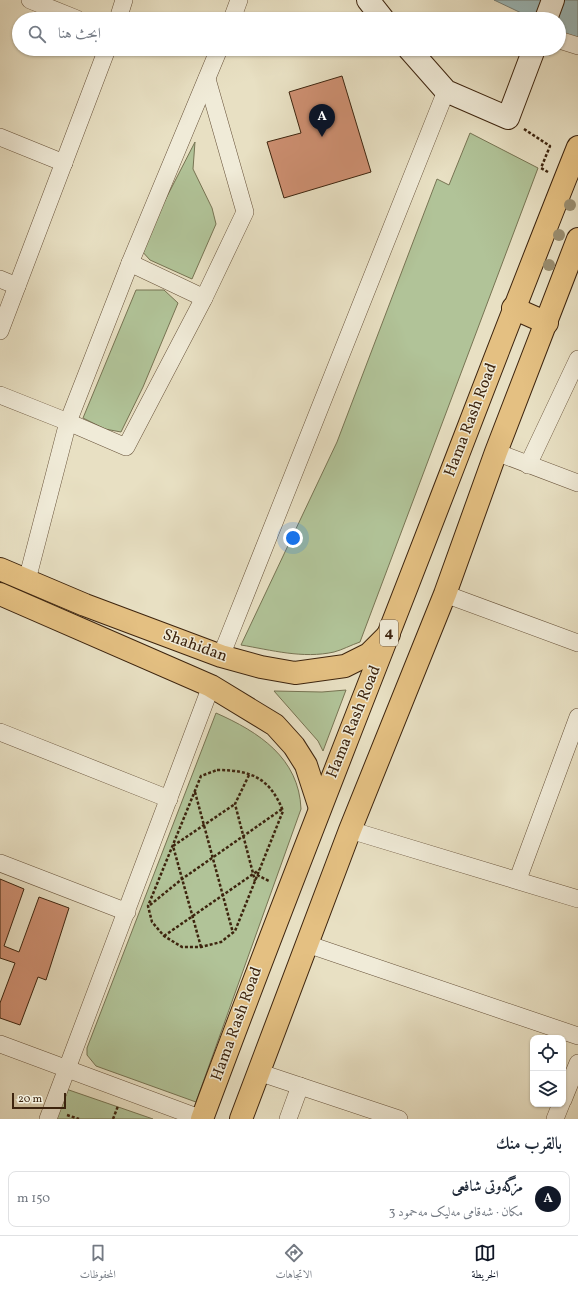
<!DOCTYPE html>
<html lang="ar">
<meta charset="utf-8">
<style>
body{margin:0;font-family:Vollkorn,Amiri,serif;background:#f2f2f3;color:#1f2937;direction:rtl}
.controls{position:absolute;right:12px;bottom:12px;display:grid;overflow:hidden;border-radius:8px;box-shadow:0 1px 3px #0004}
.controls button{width:36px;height:36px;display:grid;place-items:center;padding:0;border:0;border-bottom:1px solid #e0e1e3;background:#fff;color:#1f2937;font:20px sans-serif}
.scale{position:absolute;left:12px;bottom:10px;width:54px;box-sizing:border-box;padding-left:4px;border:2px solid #3d240e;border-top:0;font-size:11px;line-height:14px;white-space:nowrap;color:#3d240e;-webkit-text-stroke:3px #f0ebd8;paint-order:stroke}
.you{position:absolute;left:293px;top:538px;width:14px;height:14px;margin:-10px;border:3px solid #fff;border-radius:50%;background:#1a73e8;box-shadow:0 0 0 6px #1a73e833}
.badge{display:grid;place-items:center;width:26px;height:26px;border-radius:50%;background:#111827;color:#fff;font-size:13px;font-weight:700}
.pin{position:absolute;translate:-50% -33px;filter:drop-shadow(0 1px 2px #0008)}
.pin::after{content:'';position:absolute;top:21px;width:14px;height:12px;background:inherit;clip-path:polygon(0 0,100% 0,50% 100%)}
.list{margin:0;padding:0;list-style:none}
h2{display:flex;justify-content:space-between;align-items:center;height:52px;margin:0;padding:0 16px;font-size:17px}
h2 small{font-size:13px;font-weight:400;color:#747a83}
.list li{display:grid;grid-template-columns:26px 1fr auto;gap:12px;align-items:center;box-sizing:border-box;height:56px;margin:0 8px 8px;padding:0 8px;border:1px solid #e0e1e3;border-radius:8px}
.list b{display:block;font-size:15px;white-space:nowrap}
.list p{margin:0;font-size:13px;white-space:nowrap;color:#747a83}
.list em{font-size:13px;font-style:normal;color:#747a83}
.icon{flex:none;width:22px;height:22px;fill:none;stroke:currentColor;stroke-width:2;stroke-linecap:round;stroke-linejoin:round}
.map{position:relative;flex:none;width:578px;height:1119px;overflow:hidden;direction:ltr}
.search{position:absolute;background:#fff;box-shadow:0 1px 3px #0004;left:12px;right:12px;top:12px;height:44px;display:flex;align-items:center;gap:10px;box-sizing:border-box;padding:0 14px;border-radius:22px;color:#747a83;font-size:15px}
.sheet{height:116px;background:#fff}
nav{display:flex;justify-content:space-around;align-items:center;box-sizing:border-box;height:56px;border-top:1px solid #e0e1e3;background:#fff;font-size:11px;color:#747a83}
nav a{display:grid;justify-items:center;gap:2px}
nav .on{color:#111827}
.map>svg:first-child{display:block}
.green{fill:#b1c398;stroke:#777453}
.water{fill:#9bbbbd;stroke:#757f77}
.building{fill:#cd8f71;stroke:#3d240e}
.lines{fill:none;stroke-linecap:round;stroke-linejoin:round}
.street-casing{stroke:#68533b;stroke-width:18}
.secondary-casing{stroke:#3d240e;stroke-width:24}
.primary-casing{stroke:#3d240e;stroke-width:24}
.highway-casing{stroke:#3d240e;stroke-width:24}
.path{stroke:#3d240e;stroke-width:2.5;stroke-dasharray:3 2;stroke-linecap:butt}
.street{stroke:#f0ebd8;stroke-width:17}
.secondary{stroke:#f0ebd8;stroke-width:22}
.primary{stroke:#e4c082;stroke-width:22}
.highway{stroke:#e4c082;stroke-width:22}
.tree{fill:#9a8f72}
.labels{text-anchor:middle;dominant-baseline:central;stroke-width:3;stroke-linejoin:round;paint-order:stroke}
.shield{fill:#f0ebd8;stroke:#73604b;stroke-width:1}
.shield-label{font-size:15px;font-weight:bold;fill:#3d240e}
.street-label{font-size:16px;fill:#3d240e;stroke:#f0ebd8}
</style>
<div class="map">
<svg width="578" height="1119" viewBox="0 0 578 1119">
<rect width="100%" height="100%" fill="#e8e0c3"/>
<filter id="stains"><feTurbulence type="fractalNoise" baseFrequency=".005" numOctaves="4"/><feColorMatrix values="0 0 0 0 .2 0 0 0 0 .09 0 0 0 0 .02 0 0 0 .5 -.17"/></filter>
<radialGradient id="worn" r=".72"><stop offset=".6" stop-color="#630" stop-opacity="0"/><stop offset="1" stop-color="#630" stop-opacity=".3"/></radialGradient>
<g class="green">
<path d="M470,133L538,168L360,642C351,645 342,650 334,652C303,659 271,650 241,645L337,442L437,179L449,185Z"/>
<path d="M195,142L193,169L212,208L216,224L192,279L150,260L140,249Z"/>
<path d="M136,290H164L178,303L143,387L121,432L105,429L83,418Z"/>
<path d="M346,690L323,751L318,741L274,691L322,692Z"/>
<path d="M216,713C259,732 299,758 301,809L196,1102L96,1066L87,1055V1048Z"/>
<path d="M66,1089L153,1119H55Z"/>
</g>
<path class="water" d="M494,0H578V40L559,31V19H534Z"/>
<g class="building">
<path d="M342,76L371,172L284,198L267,142L301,133L289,92Z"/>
<path d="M0,879L24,889L4,946L19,952L39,897L69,908L46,980L38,977L20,1025L0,1018V1003L15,963L0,958Z"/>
</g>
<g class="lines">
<g class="street-casing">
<g id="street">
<path d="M30,0L77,19"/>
<path d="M118,19L124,0"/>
<path d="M232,19L239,0"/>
<path d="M559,40L578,46"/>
<path d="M0,137L64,163"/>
<path d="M130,263L204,298"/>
<path d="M0,279L17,286"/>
<path d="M0,331L107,49"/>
<path d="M0,395L68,422L126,447L204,298L245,212L207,79"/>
<path d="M496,452L578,483"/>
<path d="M528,465L578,359"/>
<path d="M27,580L68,422L130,263L219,49"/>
<path d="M445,594L578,643"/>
<path d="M221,656L446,91"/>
<path d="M0,732L169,799"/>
<path d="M350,830L578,899"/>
<path d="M0,863L127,912"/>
<path d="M518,879L578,717"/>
<path d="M307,944L578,1036"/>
<path d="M0,1044L202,1119"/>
<path d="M258,1072L399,1119"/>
<path d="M563,1100L578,1063"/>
<path d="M48,1119L211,686"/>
<path d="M288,1119L300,1086"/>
<path d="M555,1119L561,1104"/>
</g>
</g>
<g class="secondary-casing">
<g id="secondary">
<path d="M368,0L383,19"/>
<path d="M546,19L553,0"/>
<path d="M409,49L446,91L508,118L534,49"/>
</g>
</g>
<g class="primary-casing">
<g id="primary">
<path d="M0,569L85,605L221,656L261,667L295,673L345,666L369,654L389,634"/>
<path d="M0,594L211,686L275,725L294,746L306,765L320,808"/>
</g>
</g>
<g class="highway-casing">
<g id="highway">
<path d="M513,308L547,323"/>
<path d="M202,1119C262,957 325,796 388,635C452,472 513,309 578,147"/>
<path d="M241,1119L350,830L445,594L496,452L578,239"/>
</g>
</g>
<g class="path">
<path d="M524,129L550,146L541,168L548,172"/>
<path d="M217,770C251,770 270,778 283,811L235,931L221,942L201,947H182L164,936L152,922L148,906L201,776Z"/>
<path d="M249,775L235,804L255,881"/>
<path d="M195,792L233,933"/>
<path d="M257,875L269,881"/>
<path d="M150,905L182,879L282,809"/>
<path d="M164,936L259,870"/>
<path d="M201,947L173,846L235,804"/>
<path d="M67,1115L79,1119"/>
<path d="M113,1119L118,1106"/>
</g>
<use href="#street" class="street"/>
<use href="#secondary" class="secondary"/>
<use href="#primary" class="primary"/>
<use href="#highway" class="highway"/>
</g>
<g class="tree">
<circle cx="570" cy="205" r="6"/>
<circle cx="559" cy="235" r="6"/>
<circle cx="549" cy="265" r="6"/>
</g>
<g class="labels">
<rect class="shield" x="380" y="620" width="18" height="26" rx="3"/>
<g class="shield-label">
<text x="389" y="633">4</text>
</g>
<g class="street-label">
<text transform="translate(471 420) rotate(-69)">Hama Rash Road</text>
<text transform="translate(195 646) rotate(20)">Shahidan</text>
<text transform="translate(354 722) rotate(-68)">Hama Rash Road</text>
<text transform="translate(237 1024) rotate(-70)">Hama Rash Road</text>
</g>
</g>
<rect width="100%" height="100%" filter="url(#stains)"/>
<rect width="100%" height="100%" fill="url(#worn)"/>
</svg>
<div class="controls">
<button><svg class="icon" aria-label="locate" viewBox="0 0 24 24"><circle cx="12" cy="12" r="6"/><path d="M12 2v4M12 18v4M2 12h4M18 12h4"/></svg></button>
<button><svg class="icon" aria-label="layers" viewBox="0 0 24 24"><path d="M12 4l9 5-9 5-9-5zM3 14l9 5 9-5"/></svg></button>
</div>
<div class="scale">20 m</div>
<div class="you"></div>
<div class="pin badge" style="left:322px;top:137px">A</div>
<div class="search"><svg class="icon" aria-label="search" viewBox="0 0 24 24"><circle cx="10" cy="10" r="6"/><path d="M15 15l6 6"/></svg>ابحث هنا</div>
</div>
<section class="sheet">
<h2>بالقرب منك<small></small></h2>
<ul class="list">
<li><span class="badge">A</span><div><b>مزگەوتی شافعی</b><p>مكان · شەقامی مەلیک مەحمود 3</p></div><em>150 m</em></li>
</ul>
</section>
<nav>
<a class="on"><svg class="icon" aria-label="map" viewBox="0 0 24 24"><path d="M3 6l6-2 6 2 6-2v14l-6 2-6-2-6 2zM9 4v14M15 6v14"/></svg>الخريطة</a>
<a><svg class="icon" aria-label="directions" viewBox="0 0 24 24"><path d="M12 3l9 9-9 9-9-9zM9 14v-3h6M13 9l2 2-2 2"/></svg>الاتجاهات</a>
<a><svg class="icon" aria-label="saved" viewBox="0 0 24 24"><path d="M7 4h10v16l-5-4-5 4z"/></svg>المحفوظات</a>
</nav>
